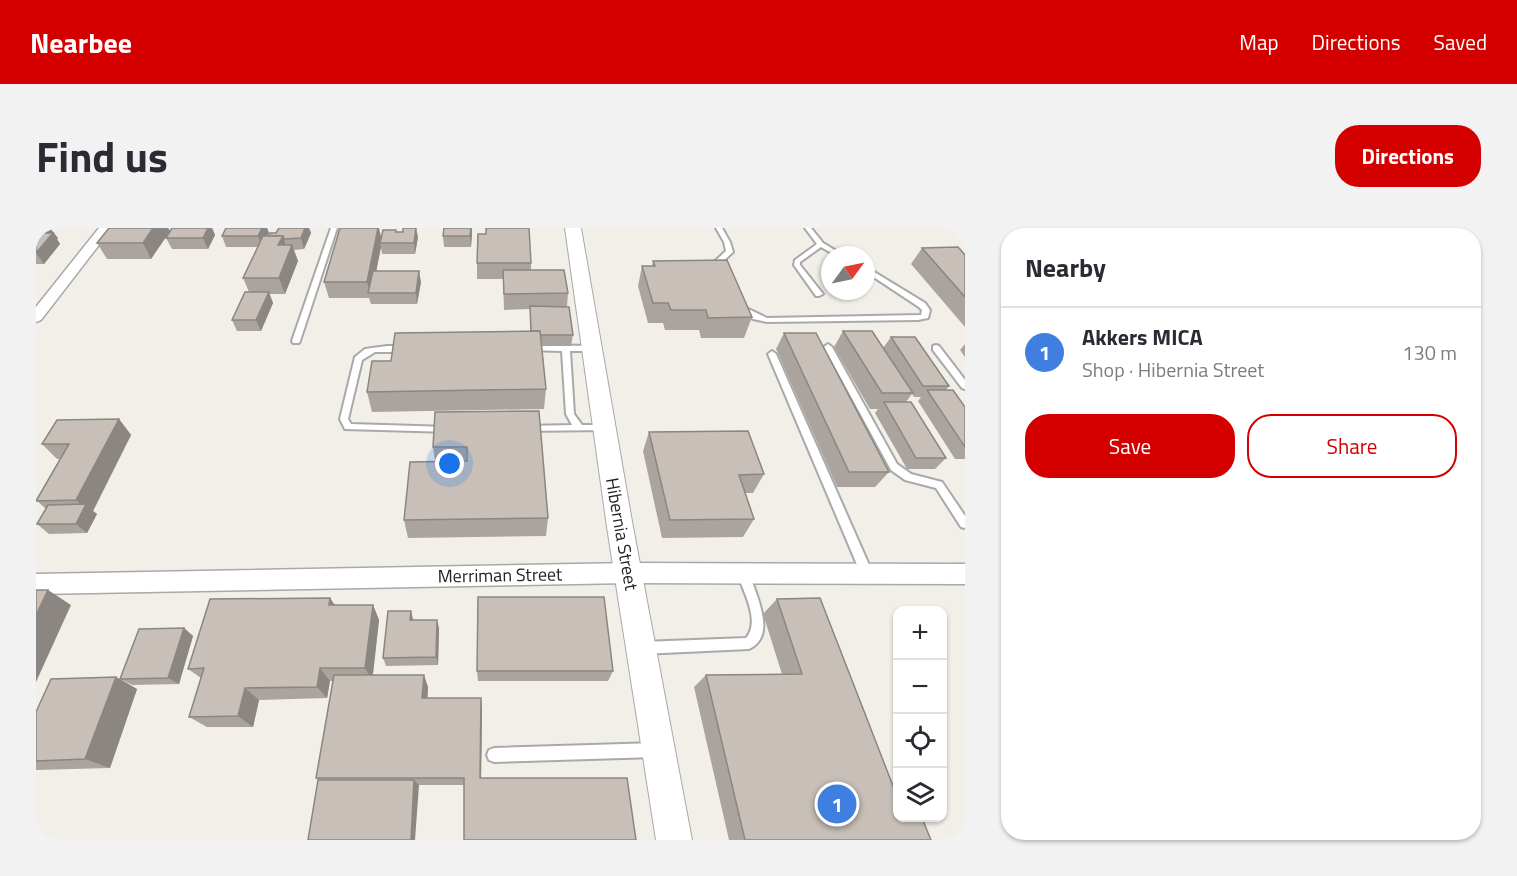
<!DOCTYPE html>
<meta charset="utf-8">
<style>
body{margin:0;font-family:"Titillium Web",sans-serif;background:#f2f2f3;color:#2b2b33}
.controls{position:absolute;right:18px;bottom:18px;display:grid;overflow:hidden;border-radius:12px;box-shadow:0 2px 4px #0004}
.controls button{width:54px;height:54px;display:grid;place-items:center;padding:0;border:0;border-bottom:2px solid #e1e1e2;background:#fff;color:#2b2b33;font:30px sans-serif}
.compass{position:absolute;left:785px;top:18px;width:54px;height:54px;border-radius:50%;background:#fff;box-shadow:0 2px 4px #0004;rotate:57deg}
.you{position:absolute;left:414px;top:236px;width:21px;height:21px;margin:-15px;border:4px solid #fff;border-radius:50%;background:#1a73e8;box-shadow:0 0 0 9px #1a73e833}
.badge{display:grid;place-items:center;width:39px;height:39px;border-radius:50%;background:#d40000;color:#fff;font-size:20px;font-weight:700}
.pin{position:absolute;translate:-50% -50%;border:3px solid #fff;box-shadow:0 2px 6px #0006}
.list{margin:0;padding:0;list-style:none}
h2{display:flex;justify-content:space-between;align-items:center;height:78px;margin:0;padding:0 24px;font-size:26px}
h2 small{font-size:20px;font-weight:400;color:#7c7c81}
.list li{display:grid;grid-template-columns:39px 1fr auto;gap:18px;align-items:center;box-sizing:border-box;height:90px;padding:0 24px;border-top:2px solid #e1e1e2}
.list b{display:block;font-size:22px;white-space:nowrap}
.list p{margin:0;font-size:20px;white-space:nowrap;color:#7c7c81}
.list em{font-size:20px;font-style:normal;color:#7c7c81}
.actions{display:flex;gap:12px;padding:18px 24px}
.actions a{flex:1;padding:14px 0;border:2px solid #d40000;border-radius:24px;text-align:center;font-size:21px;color:#d40000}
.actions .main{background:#d40000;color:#fff}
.icon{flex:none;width:33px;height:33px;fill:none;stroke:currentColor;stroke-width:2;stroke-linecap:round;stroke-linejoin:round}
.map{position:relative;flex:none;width:929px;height:612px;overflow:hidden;border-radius:24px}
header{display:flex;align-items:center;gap:36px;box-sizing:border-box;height:84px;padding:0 30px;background:#d40000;color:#fff}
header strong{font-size:28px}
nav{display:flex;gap:33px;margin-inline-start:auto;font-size:21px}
.intro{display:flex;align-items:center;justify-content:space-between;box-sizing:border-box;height:144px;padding:0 36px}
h1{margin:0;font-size:42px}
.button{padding:15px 27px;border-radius:24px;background:#d40000;color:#fff;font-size:21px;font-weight:700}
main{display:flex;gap:36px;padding:0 36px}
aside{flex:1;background:#fff;border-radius:24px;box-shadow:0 2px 4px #0004}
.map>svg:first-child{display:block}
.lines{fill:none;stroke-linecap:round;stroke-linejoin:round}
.service-casing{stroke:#a9a9a9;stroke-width:4}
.minor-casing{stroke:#a9a9a9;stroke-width:3}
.tertiary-casing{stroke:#a9a9a9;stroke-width:2}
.service{fill:#fff;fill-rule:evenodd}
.minor{fill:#fff;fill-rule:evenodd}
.tertiary{fill:#fff;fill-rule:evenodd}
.wall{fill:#aba49e}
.shaded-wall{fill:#8b8681}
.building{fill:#c7bfb8;stroke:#8b8681;stroke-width:1.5}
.labels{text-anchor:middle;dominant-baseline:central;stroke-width:5;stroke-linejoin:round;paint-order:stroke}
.street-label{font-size:18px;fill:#222;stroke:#fff}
</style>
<header>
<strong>Nearbee</strong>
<nav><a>Map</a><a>Directions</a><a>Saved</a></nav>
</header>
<div class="intro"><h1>Find us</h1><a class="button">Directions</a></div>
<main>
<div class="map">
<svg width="929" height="612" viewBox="0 0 929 612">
<rect width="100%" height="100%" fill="#f2efe9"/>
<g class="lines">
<g class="service-casing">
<g id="service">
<path d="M295,0H301L264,113L263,115H257L256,113Z"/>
<path d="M680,0H686L694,14L697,24L684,36L688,45L684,47L680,45L677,35L690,23L688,14Z"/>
<path d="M769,0H775L787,15L807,27H799L785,19L764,34V37L787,66L783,68H780L758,37L759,32L781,16Z"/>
<path d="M830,39L889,75L894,82L892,90L882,92L731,94L717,91L701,81L708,79L731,90L885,87L886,82L883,79L830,44Z"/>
<path d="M792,116L796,119L861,236L875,246L906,254L929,288V300L925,299L900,260L869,252L855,242L788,119Z"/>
<path d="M492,117L559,118L560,120L556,123H534L538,186L546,197H568L573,200L571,202L487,203L485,201L490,198L536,197L530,186L526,123L489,122L488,120Z"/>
<path d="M900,117L903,118L929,152V161L926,160L897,122V118Z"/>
<path d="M351,118H372L376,121L372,124H339L326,132L312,191L315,196L412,199L415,200L417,202L415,204L309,201L304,191L319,129L329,121Z"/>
<path d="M736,123L740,126L837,346L835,349L831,351L827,349L825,346L732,126Z"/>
<path d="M707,340L711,342L713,345C719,365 742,408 713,421L606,426L602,424L600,420L602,416L606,414L710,410C725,393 707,363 701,345L703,342Z"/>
<path d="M620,515L625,517L627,522L625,527L620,529L458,534L453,532L451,527L453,522L458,520Z"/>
</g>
</g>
<g class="minor-casing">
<g id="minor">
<path d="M63,0H76L5,92L0,94V79Z"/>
<path d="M593,335L929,336V356L593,355L0,366V346Z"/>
</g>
</g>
<g class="tertiary-casing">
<path id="tertiary" d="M529,0H545L597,299L656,612H620L571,299Z"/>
</g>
<use href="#service" class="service"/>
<use href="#minor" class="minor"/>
<use href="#tertiary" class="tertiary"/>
</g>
<g class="wall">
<path d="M0,0L22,10L21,11L24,16L8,36H0Z"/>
<path d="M73,0H132L134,3L115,31H71L61,15Z"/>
<path d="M136,0H176L179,7L172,21H136L130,10Z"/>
<path d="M190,0H231L233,5L231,8L240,5L243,0H273L275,5L268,21L258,22L262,33L249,66H233L237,75L225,103H201L196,92L213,64L207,50L222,19H190L186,8Z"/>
<path d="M408,0H436L435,19H408L407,8Z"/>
<path d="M361,4L382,9L379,26H346L345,19L340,43L385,54L381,76H335L333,70H293L288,54L345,9Z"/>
<path d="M886,20L929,27V99L875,36Z"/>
<path d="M617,33L716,89L708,110H665L663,102H629L627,95H612L602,58L606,38H616Z"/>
<path d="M441,35H495V42L532,65L531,79L537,107L535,118H506L510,161L508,181L336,184L331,164L355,133L494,103V81L468,82L467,51H441Z"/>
<path d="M807,103L847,120L855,109L913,158L910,162L929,179V231H919L882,173L885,169H878L876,166L870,174L910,230L899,241H871L839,185L842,181H834L798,119Z"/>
<path d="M748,105L853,244L839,259H801L740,121Z"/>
<path d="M929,116V129L924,122Z"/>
<path d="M399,184L512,290L510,308L372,310L368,292L399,234L397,219Z"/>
<path d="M83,191L95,207L57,283L61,286L51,305L13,306L1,296L10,281L0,272L24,231H21L6,216Z"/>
<path d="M613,204L728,246L717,265H709L718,291L707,309L626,310L607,223Z"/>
<path d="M294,370L299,377H337L343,392L337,447L392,459L391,470H445L446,481L445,550L428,557H382L282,552L280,550L297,453H294L291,470L223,472L217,499H171L153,489L165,450L152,441Z"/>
<path d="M741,371L859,563L895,612H693L658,459L670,447L746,446L727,386Z"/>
<path d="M377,391V392L403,400L402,437L350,438L347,430Z"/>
<path d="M148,400L157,408L143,456L96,457L84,451Z"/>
<path d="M441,443H577L572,453H442Z"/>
<path d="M80,449L101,461L74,540L0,542V484Z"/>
</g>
<g class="shaded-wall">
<path d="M14,0L22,10L21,11L24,16L8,36L0,25L9,5Z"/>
<path d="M117,0H132L134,3L115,31L107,15Z"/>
<path d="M172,0H176L179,7L172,21L167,10Z"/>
<path d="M226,0H231L233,5L226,19L222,8Z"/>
<path d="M269,0H273L275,5L268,21L265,10Z"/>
<path d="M342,0H343L346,13L344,15L345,19L336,65H334L331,54Z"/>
<path d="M380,0L382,9L379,26L378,15Z"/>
<path d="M435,0L436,7L435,19L434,8Z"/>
<path d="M247,8L252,24L242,17Z"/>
<path d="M256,17L262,33L249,66L243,50Z"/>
<path d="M383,43L385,54L381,76L380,65Z"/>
<path d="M233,64L237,75L225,103L220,92Z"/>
<path d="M83,191L95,207L57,283L61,286L51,305L40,296L48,280L40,272Z"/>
<path d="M12,362L35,377L0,454V387Z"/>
<path d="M294,370L303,385L293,377Z"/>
<path d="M337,377L343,392L336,453L329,440Z"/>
<path d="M375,383L377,391L376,400L374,392Z"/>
<path d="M401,392L403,400L402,437L400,429Z"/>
<path d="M148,400L157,408L143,456L132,450Z"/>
<path d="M284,440L294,453L291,470L281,459Z"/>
<path d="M388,447L392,459L391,481L386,470Z"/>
<path d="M80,449L101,461L74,540L49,531Z"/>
<path d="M209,460L223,472L217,499L202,488Z"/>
<path d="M445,470L446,481L445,557L444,550Z"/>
<path d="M378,552L383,557L379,612H375Z"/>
</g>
<g class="building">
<path d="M0,0H14L9,5H17L0,25Z"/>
<path d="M73,0H117L107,15H61Z"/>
<path d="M136,0H172L167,10H130Z"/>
<path d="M190,0H226L222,8H186Z"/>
<path d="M243,0H269L265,10L248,11L247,8H233L234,5H240Z"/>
<path d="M304,0H342L331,54H288Z"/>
<path d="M367,0H380L378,15H344L347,2H360V4H367Z"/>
<path d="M408,0H435L434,8H407Z"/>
<path d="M450,0H493L495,35H441L442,6H450Z"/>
<path d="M227,8H247L242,17H256L243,50H207Z"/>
<path d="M922,19L929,27V69L886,20Z"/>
<path d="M691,32L716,89L672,90L670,82H635L632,75H617L606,38H619L617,33Z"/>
<path d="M467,42H528L532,65L468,66Z"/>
<path d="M337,43H383L380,65H332Z"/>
<path d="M209,64H233L220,92H196Z"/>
<path d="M494,78L533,79L537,107H504V103H495Z"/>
<path d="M504,103L510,161L331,164L336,133H355L359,105Z"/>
<path d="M807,103H836L877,165H846Z"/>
<path d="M748,105H780L853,244H813Z"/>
<path d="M855,109H879L913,158H887Z"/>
<path d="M891,162H917L929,179V219Z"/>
<path d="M848,174H875L910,230H880Z"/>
<path d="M503,183L512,290L368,292L374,234L431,233V219H397L399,184Z"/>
<path d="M83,191L40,272L0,273L33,216H6L21,192Z"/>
<path d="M712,203L728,246L703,247L718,291L634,292L613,204Z"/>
<path d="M50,276L40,296H1L12,277Z"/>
<path d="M0,362H12L0,387Z"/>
<path d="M442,369H568L577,443H441Z"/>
<path d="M294,370L293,377H337L329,440H284L281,459L209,460L202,488L153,489L168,440L152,441L174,371Z"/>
<path d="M784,370L859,563H861V590H886L895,612H709L670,447L766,446L741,371Z"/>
<path d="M352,383H375L374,392H401L400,429L347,430Z"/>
<path d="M148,400L132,450L84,451L103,401Z"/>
<path d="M298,447H388L386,470H445L444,550H591L600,612H428V550H280Z"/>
<path d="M80,449L49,531L0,533V484L15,451Z"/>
<path d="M282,552H378L375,612H272Z"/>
</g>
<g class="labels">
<g class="street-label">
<text transform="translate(586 306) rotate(80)">Hibernia Street</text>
<text transform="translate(464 347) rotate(-1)">Merriman Street</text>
</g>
</g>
</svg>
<div class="controls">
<button>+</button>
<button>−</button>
<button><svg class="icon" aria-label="locate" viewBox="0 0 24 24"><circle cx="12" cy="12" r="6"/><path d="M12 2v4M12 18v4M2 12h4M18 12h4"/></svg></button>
<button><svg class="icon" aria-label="layers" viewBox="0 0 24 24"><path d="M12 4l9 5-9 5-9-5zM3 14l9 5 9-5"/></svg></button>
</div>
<svg class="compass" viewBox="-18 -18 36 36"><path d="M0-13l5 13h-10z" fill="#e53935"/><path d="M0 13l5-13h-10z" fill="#7c7c81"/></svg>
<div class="you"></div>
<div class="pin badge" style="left:801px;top:576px;background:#3f7fe0">1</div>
</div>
<aside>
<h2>Nearby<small></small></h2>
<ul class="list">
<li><span class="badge" style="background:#3f7fe0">1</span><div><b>Akkers MICA</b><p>Shop · Hibernia Street</p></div><em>130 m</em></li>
</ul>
<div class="actions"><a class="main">Save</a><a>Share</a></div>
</aside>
</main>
